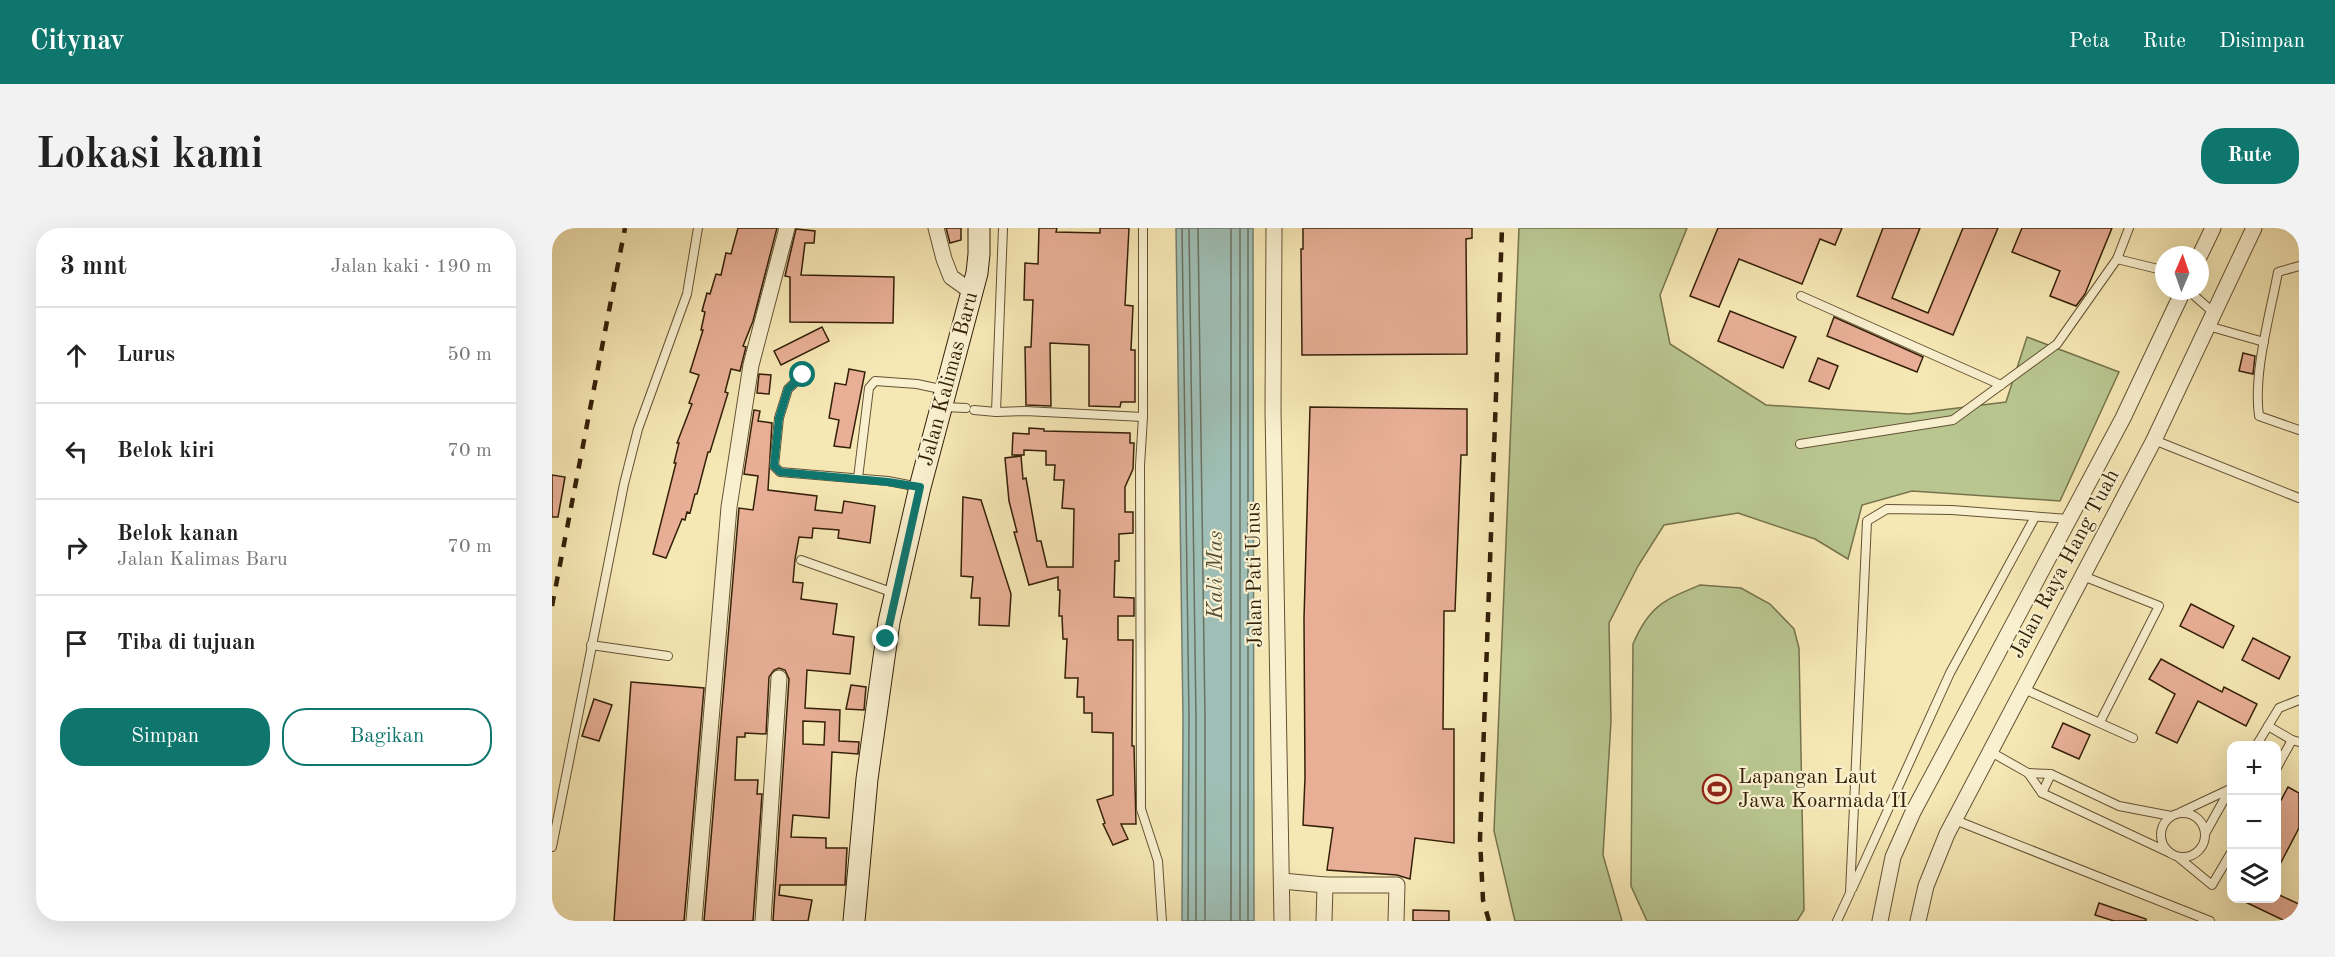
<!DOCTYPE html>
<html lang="id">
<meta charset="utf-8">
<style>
body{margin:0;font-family:"Old Standard TT",serif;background:#f2f2f2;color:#222}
.controls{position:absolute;right:18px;bottom:18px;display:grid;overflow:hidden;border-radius:12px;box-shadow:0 6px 24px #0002}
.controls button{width:54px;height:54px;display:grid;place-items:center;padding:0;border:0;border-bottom:2px solid #e0e0e0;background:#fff;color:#222;font:30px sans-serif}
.compass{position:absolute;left:1603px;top:18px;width:54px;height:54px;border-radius:50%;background:#fff;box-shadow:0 6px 24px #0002;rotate:2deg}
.stop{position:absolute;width:18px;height:18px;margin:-14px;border:4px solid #0f766e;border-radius:50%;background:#fff}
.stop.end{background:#0f766e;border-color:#fff;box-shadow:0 2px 6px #0008}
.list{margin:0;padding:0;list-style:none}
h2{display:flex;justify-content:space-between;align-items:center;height:78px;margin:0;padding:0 24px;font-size:26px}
h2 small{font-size:20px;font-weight:400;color:#767676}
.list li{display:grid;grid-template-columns:39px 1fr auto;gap:18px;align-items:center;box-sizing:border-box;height:96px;padding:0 24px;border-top:2px solid #e0e0e0}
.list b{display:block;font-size:22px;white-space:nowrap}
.list p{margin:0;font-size:20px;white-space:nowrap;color:#767676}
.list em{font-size:20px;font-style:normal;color:#767676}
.actions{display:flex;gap:12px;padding:18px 24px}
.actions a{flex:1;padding:14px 0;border:2px solid #0f766e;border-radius:24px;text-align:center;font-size:21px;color:#0f766e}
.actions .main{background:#0f766e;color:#fff}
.icon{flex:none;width:33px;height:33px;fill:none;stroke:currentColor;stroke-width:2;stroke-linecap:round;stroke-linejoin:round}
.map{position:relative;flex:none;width:1747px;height:693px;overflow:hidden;border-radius:24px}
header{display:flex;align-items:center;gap:36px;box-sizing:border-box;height:84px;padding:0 30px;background:#0f766e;color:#fff}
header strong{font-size:28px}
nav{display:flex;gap:33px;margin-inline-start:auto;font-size:21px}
.intro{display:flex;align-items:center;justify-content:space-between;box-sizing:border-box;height:144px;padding:0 36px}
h1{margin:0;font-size:42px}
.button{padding:15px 27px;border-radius:24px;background:#0f766e;color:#fff;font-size:21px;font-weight:700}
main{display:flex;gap:36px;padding:0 36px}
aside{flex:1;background:#fff;border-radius:24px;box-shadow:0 6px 24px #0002}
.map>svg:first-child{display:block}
.green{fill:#b9c690;stroke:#76734c;stroke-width:1.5}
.water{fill:#9fbfb6;stroke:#747f70;stroke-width:1.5}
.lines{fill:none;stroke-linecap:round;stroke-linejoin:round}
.shore{stroke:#6a705f;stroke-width:1.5}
.building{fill:#e8af96;stroke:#342008;stroke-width:1.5;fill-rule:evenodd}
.lane-casing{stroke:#645233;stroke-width:10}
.street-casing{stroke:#645233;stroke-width:17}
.secondary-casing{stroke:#342008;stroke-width:23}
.lane{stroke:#f9f0cf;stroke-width:8}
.street{stroke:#f9f0cf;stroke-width:15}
.secondary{stroke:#f9f0cf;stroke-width:21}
.rail{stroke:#342008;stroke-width:4.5;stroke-dasharray:10 10;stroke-linecap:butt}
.route{stroke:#0f766e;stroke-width:8}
.labels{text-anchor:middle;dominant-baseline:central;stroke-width:4.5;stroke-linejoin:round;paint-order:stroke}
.street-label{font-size:21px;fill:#342008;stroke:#f9f0cf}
.poi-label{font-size:21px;fill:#342008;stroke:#f9f0cf;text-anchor:start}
.water-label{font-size:22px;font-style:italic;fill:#54503c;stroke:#f9f0cf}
</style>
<header>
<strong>Citynav</strong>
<nav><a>Peta</a><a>Rute</a><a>Disimpan</a></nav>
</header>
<div class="intro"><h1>Lokasi kami</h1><a class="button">Rute</a></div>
<main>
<aside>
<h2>3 mnt<small>Jalan kaki · 190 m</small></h2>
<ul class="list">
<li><svg class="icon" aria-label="ahead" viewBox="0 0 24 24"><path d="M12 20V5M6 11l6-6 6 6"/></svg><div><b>Lurus</b></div><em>50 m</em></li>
<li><svg class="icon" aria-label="left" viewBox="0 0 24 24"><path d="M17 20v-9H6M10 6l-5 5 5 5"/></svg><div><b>Belok kiri</b></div><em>70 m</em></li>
<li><svg class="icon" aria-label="right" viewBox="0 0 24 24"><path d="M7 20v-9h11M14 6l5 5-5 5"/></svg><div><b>Belok kanan</b><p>Jalan Kalimas Baru</p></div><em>70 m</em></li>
<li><svg class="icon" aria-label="arrive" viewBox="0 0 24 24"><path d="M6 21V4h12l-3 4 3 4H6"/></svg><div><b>Tiba di tujuan</b></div></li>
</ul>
<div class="actions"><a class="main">Simpan</a><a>Bagikan</a></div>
</aside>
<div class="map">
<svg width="1747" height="693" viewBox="0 0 1747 693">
<rect width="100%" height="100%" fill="#f6e8b5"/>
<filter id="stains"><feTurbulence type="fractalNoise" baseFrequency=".00333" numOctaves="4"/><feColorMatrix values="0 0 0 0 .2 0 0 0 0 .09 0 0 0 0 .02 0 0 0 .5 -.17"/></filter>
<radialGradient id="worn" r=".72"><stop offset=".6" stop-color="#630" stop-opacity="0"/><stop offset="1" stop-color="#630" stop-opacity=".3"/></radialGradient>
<g class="green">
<path d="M967,0H1135L1108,67L1118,116L1214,177L1357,186L1454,174L1475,109L1567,144L1508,273L1360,263L1310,277L1296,331L1263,311L1186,285L1112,297L1086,338L1057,395L1059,493L1051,627L1070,693H963L942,603Z"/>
<path d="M1148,357L1189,360L1218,376L1242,401L1247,420L1252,682L1245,693H1095L1079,658L1081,416C1097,378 1112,372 1148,357Z"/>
</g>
<path class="water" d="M624,0H701L702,693H630L631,490Z"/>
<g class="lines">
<g class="shore">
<path d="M630,0L637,490L636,693"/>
<path d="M637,0L644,490V693"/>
<path d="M646,0L653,490V693"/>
<path d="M679,0V693"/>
<path d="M688,0V693"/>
<path d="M696,0V693"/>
</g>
</g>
<g class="building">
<path d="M186,0H225L201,93L191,118L194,119L188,143L179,141L173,164L176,165L158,224H156L145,266H143L138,285L135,284L133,292L130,291L114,330L101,326L124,235H122L127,215H125L140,176L137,175L147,147L138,144L151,102H149L153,84L150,83L155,65L158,66L164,46L169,47L174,25L179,26Z"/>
<path d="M394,0H409V12L398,15Z"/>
<path d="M487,0H505L504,4L548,5V0H577L573,77L581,78L579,122H583V174H569L568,179L537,178V117L498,115L499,178L474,177L473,119H479L481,72H472L473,35L486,36Z"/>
<path d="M751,0H920V10L914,11L915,126L750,127L749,21H751Z"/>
<path d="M1166,0H1290L1283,17L1268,11L1250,56L1187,31L1167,79L1138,68Z"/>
<path d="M1331,0H1368L1340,70L1376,85L1411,0H1446L1401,107L1305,68Z"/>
<path d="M1470,0H1560L1533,66L1524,78L1498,68L1508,43L1460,24Z"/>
<path d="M244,1L263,3L262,15H253L249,47L342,49L341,95L238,94V49L233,48Z"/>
<path d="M1178,83L1244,109L1231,140L1166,113Z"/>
<path d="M1282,89L1371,129L1365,144L1275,108Z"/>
<path d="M270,99L277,113L229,137L222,123Z"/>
<path d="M1691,125L1703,128L1701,146L1687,143Z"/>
<path d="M1266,130L1286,138L1277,161L1257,153Z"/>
<path d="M297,141L313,144L298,220L282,218L287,192L277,190L283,155L294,157Z"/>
<path d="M207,146L219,147L217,166L205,165Z"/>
<path d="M758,179L915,181V227H909L903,383H892L891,501H902V615L863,610L858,651L845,647L775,642L781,600L751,597L753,550L752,391Z"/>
<path d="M202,182L208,183L206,193L220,195L216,262L265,268L263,282L290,285L292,273L323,278L318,315L286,310L287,302L261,300L260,310L247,309L243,331L241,354L251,355L249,371L285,376L281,406L302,409L298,446L255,442L253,480L288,482L287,513L307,514L306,526L280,524L277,590L241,587L239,609L274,610V620H295L293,657H228L227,667L260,672L256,693H221L237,451L233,442L227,440L222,442L217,449L214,506L193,505V509H185L183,552H206L205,566H210L201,693H152L187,280L201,282L206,248L192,246ZM251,493L273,494L272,517L251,516Z"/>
<path d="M477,200L492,201V203L578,205V215H582L581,241L573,259V284H581V305L567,306V333H563L562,369L582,370V388H566V412H581L580,518H582L584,596H569L576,611L561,617L551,596L553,595L545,572L561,567V505L540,504V485H532V469H525L526,450H513L515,411H511L510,388H507L508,362H506V349L477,357L462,304H465L457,273L453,230L469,228L471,251L474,250L485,313H489L495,339H521L522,281L510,280L512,252H502L503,237H494V223L472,222V227H460L461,205L477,206Z"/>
<path d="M0,247L13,249L6,289H0Z"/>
<path d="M411,269L429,272L459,366L457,398L427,397L428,370H419L421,349L409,348Z"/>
<path d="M1639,376L1682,398L1671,420L1628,398Z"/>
<path d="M1701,410L1738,429L1727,451L1690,432Z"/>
<path d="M1609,431L1670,464L1672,459L1705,476L1694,498L1646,473L1625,515L1604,505L1623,466L1597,451Z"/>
<path d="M79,454L152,460L132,693H62Z"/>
<path d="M299,457L314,459L312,482L294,481Z"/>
<path d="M42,471L60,477L47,513L30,508Z"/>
<path d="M1511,495L1538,507L1527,531L1500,519Z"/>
<path d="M1736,559L1747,565V600L1725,642V580Z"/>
<path d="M1725,666L1747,676L1741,693H1733L1685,670H1725Z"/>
<path d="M1547,675L1594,691V693H1562L1543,687Z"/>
<path d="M861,682L897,683V693H861Z"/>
</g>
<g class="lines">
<g class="lane-casing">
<g id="lane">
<path d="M591,0V189L588,237L589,581L606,633L610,693"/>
<path d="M1565,31L1606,41L1612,45"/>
<path d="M1747,38L1726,44C1718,87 1701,145 1707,188L1747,202"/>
<path d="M1637,63L1662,85"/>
<path d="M1249,68L1449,157"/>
<path d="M1656,98L1712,114"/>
<path d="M251,147L236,161L227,190L222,238L228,244L336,253L367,259"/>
<path d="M391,179L414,180"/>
<path d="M422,182L444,184L473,183L591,189"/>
<path d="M444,184L451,0"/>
<path d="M1602,212L1747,270"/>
<path d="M1248,216L1401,192L1505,116L1565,31L1577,0"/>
<path d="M306,250L317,160L323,153L365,156L393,162"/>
<path d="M249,332L342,365"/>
<path d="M1531,348L1607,378L1548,494"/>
<path d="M39,417L116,428"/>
<path d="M1472,461L1581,510"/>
<path d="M1716,498L1740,512"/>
<path d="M1704,518L1727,480L1747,472"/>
<path d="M1439,524L1476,545L1490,565L1618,625"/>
<path d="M1724,541L1740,512L1747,514"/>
<path d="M1476,545L1499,546L1567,578L1619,588"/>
<path d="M1490,565L1499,546"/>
<path d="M1629,584L1678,561"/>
<circle cx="1631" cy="607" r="22"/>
<path d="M1403,592L1658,693"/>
<path d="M1654,604L1678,561"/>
<path d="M0,619L72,256L86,201L135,66L146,0"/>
<path d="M1626,629L1660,657L1680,623"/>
<path d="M1300,661L1398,445L1483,289"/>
<path d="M1285,693L1298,665L1315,293L1335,281L1400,282L1517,291"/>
</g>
</g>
<g class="street-casing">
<g id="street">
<path d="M384,0L392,31L399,49L420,64"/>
<path d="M722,0L721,182L730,693"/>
<path d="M1648,27L1661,0"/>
<path d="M730,653L773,657H845L844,693"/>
<path d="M142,693L177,279L199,137L235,0"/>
<path d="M211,693L227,450"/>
<path d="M772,693L773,657"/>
<path d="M1328,693L1341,629L1361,584L1571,190L1631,63"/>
<path d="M1366,693L1374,658L1395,606L1602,212L1702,0"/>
</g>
</g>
<g class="secondary-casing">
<path id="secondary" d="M302,693L315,551L337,394L368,259L425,45L427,26V0"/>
</g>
<use href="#lane" class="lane"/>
<use href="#street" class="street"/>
<use href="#secondary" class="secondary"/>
<g class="rail">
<path d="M0,378L73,0"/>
<path d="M937,693L931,672L928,611L950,0"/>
</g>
</g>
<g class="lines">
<path class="route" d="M251,147L236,161L227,190L222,238L228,244L336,254L368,259L334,411"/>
</g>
<defs>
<g id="stadium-ring" transform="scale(1.5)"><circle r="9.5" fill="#f9f0cf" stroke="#8f2418" stroke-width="1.5"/><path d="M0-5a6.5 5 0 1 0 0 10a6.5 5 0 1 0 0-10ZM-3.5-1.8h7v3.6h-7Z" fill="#8f2418"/></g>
</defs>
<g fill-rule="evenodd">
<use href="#stadium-ring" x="1165" y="561"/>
</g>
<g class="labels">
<g class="street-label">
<text transform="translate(397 151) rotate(-75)">Jalan Kalimas Baru</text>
<text transform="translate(1513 336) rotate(-62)">Jalan Raya Hang Tuah</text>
<text transform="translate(703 347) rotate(-91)">Jalan Pati Unus</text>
</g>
<g class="poi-label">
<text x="1186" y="549">Lapangan Laut<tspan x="1186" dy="24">Jawa Koarmada II</tspan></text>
</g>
<g class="water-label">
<text transform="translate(664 347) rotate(-90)">Kali Mas</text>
</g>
</g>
<rect width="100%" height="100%" filter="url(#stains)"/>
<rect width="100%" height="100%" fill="url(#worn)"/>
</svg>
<div class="controls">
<button>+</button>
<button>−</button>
<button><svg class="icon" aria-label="layers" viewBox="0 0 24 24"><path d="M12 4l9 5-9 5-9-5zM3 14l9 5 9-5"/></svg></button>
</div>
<svg class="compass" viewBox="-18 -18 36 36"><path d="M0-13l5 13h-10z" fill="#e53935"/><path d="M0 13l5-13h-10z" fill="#767676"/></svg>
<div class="stop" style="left:251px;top:147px"></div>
<div class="stop end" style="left:334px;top:411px"></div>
</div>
</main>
